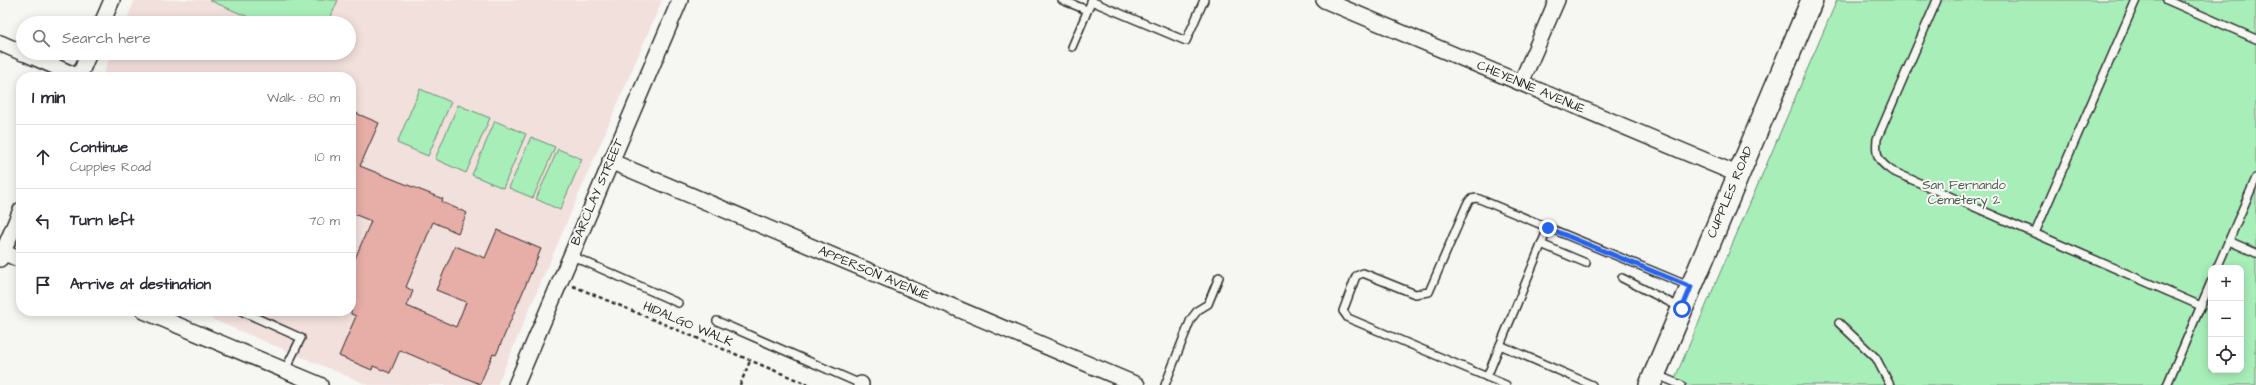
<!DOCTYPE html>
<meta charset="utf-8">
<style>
body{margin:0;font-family:"Architects Daughter",sans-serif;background:#f7f7f7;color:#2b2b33}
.controls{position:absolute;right:12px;bottom:12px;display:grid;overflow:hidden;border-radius:8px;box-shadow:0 2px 10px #0003}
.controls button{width:36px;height:36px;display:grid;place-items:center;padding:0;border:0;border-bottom:1px solid #e1e1e2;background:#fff;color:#2b2b33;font:20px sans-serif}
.stop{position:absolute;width:12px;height:12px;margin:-9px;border:3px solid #2563eb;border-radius:50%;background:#fff}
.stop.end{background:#2563eb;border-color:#fff;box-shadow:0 1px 4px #0008}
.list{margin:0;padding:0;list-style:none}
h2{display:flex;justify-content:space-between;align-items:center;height:52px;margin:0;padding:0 16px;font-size:17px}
h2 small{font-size:13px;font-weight:400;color:#7c7c81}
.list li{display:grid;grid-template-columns:26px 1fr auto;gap:12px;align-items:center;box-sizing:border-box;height:64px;padding:0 16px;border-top:1px solid #e1e1e2}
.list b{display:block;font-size:15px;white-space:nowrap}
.list p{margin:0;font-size:13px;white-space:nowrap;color:#7c7c81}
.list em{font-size:13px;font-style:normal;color:#7c7c81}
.icon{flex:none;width:22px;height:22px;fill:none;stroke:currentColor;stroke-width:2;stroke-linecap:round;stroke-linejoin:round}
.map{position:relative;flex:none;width:2256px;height:385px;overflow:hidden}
.search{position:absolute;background:#fff;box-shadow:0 2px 10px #0003;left:16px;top:16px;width:340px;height:44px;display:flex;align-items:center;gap:10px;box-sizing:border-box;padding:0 14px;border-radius:22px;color:#7c7c81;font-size:15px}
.panel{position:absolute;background:#fff;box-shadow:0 2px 10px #0003;left:16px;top:72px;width:340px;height:244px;border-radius:16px}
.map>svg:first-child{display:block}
.built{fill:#f2e0dc}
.green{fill:#a8eeb9;stroke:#6a8c72;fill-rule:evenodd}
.building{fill:#e7ada7;stroke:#2b2b2b}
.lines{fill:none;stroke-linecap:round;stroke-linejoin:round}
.lane-casing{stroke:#2b2b2b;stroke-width:10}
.street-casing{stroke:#2b2b2b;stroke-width:18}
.secondary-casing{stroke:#2b2b2b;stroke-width:24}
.path{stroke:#2b2b2b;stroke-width:2.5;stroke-dasharray:4 3;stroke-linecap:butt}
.lane{stroke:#f6f6f2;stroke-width:7}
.street{stroke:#f6f6f2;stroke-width:15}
.secondary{stroke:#f6f6f2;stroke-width:21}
.route{stroke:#2563eb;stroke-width:5}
.labels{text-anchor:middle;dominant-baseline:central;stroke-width:4;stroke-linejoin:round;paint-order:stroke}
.street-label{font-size:13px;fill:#2b2b2b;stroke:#f6f6f2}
.park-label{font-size:13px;fill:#4a5c4e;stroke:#f6f6f2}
</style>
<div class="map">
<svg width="2256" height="385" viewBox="0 0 2256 385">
<rect width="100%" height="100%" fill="#f6f6f2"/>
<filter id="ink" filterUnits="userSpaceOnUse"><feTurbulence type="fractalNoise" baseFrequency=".025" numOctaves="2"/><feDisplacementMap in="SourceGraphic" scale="8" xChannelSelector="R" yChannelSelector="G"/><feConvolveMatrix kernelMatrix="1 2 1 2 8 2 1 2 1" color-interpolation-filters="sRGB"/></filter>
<g filter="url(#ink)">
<path class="built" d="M135,0H662L497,385H368L193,311H351V77H102L112,53H349V23H125Z"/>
<g class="green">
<path d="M209,0H338L328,23H262Z"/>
<path d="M1837,0H2256V385H1672ZM2211,268H2241V370H2211Z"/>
<path d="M420,89L451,102L428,156L397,143Z"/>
<path d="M458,105L490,118L466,173L435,159Z"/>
<path d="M495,121L526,134L503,188L472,175Z"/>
<path d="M531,137L555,147L533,198L509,188Z"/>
<path d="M558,149L582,159L560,210L536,199Z"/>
</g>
<path class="building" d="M351,111L379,123L360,166L443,199L442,202L467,213L458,233L433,222L406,287L413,291L407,306L456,327L466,302L436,290L455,246L485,258L497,230L541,249L496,355L493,354L480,384L400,350L390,373L373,366L372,370L339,356L356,316L351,314V268L371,221L351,213Z"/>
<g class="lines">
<g class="lane-casing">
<g id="lane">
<path d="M1062,0L1087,10"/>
<path d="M1937,0L1877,139C1875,156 1879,162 1892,171L2201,306"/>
<path d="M2167,0L2256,39"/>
<path d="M1091,1L1186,41L1204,0"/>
<path d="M1072,47L1092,0"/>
<path d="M2035,233L2136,0"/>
<path d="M2229,241L2256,253"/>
<path d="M1541,244L1586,263"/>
<path d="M570,255L678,303"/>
<path d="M2217,268L2256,178"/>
<path d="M1622,278L1681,308"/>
<path d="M241,311L301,338L285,370"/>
<path d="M717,321L863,385"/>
<path d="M1839,323L1876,358L1890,385"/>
<path d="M1500,345L1592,385"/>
<path d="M1657,375L1681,385"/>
<path d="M1487,377L1548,228"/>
<path d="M1165,385L1191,319L1198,310L1208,304L1219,277"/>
<path d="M1506,385L1348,318L1343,311L1356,276L1363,273L1415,294L1429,292L1467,204L1471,199L1477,198L1689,286"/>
<path d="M2167,385L2211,282"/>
</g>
</g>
<g class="street-casing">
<g id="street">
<path d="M1324,0L1737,174"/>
<path d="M102,23L112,0"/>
<path d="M0,43L23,53"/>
<path d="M24,53L79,77"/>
<path d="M79,77L89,53"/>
<path d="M1521,83L1557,0"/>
<path d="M610,161L1137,385"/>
<path d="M0,251L21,260"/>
<path d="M0,259L21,210"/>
<path d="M144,311L320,385"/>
<path d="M861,384V385"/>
<path d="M516,385L680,0"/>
</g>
</g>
<g class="secondary-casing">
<path id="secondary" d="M1650,385L1812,0"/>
</g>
<g class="path">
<path d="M573,286L809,385"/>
<path d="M740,385L750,361"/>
</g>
<use href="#lane" class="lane"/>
<use href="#street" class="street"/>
<use href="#secondary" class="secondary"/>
</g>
</g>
<g class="lines" filter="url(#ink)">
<path class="route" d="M1548,228L1691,287L1682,309"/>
</g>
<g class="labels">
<g class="street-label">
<text transform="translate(1531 87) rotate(23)">CHEYENNE AVENUE</text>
<text transform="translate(597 192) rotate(-67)">BARCLAY STREET</text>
<text transform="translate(1730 192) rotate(-67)">CUPPLES ROAD</text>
<text transform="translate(874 273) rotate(23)">APPERSON AVENUE</text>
<text transform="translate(688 324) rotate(23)">HIDALGO WALK</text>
</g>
<g class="park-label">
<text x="1964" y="185">San Fernando<tspan x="1964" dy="15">Cemetery 2</tspan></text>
</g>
</g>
</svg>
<div class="controls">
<button>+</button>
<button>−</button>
<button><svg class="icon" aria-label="locate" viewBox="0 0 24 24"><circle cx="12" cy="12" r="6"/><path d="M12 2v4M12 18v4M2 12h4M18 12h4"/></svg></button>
</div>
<div class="stop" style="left:1682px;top:309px"></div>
<div class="stop end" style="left:1548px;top:228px"></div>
<div class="search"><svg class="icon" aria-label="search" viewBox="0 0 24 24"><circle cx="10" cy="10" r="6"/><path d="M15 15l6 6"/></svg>Search here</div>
<section class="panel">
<h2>1 min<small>Walk · 80 m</small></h2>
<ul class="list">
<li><svg class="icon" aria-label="ahead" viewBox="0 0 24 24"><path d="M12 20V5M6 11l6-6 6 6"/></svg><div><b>Continue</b><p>Cupples Road</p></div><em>10 m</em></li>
<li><svg class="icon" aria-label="left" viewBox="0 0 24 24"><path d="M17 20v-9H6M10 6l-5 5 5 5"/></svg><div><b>Turn left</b></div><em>70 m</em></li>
<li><svg class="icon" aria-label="arrive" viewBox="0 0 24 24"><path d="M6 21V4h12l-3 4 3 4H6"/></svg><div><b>Arrive at destination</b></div></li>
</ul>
</section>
</div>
